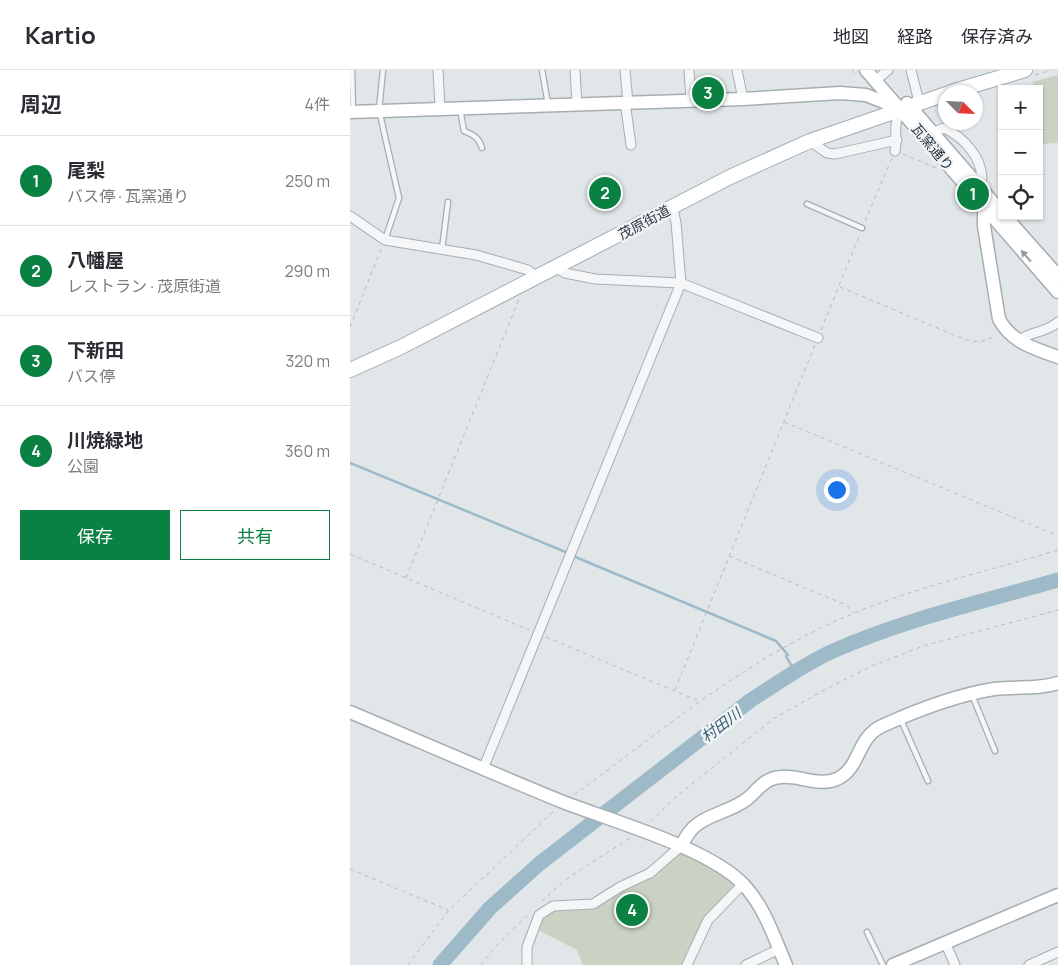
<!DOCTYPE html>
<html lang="ja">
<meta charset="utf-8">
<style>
body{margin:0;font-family:Manrope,"Noto Sans JP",sans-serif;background:#f2f2f3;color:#2b2b33}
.controls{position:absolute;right:15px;top:15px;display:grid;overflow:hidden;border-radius:0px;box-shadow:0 1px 4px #0004}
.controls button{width:45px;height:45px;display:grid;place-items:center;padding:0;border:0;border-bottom:1px solid #e1e1e2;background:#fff;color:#2b2b33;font:25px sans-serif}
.compass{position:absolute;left:588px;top:15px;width:45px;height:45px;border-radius:50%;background:#fff;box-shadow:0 1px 4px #0004;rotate:114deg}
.you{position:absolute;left:486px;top:419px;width:18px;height:18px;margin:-12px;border:4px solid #fff;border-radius:50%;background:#1a73e8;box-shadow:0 0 0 8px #1a73e833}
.badge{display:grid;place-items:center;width:32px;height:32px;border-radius:50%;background:#0b8043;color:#fff;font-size:16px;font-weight:700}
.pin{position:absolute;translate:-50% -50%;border:2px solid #fff;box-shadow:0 1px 5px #0006}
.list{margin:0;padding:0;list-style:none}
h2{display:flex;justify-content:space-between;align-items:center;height:65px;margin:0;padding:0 20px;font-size:21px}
h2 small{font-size:16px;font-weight:400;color:#7c7c81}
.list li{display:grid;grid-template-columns:32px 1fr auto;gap:15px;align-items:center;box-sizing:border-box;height:90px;padding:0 20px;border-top:1px solid #e1e1e2}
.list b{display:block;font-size:19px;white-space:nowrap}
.list p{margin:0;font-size:16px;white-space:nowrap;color:#7c7c81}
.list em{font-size:16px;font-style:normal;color:#7c7c81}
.actions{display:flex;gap:10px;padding:15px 20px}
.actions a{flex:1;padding:11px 0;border:1px solid #0b8043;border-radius:0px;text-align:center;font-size:18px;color:#0b8043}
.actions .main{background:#0b8043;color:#fff}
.icon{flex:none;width:28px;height:28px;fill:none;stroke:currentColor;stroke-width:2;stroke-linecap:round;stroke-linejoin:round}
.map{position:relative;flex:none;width:708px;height:895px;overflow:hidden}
header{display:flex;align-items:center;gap:30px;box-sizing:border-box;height:70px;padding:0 25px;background:#fff;border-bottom:1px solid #e1e1e2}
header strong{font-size:24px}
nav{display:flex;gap:28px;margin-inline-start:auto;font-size:18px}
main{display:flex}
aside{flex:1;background:#fff}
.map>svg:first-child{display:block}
.green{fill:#c9d2c3}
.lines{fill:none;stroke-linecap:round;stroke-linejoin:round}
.stream{stroke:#9eb9c7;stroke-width:2.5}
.river{stroke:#9eb9c7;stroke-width:15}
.lane-casing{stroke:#a6aeb3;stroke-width:7}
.street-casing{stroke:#a6aeb3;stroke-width:11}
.secondary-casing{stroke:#a6aeb3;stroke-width:15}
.primary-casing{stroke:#a1acb4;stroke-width:16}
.path{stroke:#b7bcc0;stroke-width:1;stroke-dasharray:4 4;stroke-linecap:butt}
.lane{stroke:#f4f6f7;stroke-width:4.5}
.street{stroke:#f4f6f7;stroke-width:9}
.secondary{stroke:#fff;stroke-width:12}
.primary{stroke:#fff;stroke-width:14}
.oneway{fill:#949aa0}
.labels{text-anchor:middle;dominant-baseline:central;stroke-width:5;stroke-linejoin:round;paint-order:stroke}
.street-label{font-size:14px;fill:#2a3640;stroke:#f1f4f6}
.water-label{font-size:15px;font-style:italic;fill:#375b71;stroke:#f1f4f6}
</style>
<header>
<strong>Kartio</strong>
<nav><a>地図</a><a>経路</a><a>保存済み</a></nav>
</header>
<main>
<aside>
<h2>周辺<small>4件</small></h2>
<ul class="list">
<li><span class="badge">1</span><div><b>尾梨</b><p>バス停 · 瓦窯通り</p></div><em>250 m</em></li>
<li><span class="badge">2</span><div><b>八幡屋</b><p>レストラン · 茂原街道</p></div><em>290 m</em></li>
<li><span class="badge">3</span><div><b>下新田</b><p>バス停</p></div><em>320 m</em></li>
<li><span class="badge">4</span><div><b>川焼緑地</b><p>公園</p></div><em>360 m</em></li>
</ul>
<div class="actions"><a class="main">保存</a><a>共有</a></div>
</aside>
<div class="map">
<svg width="708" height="895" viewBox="0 0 708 895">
<rect width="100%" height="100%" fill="#e1e6e9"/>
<g class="green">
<path d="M708,5V73L689,74V19H679L684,17L682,12Z"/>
<path d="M331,776L393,814L358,850L337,895H233L227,880L184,858L189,845L203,836L243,834L300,803Z"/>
</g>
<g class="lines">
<g class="stream">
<path d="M0,393L218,483"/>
<path d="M223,486L426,571L438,585L436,586L445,602"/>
</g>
<path class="river" d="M90,895L140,838L189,794L401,630C428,613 454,594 483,581C555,549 632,532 708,510"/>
<g class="lane-casing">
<g id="lane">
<path d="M2,0L3,40"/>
<path d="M33,0L29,40L49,128L35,170"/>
<path d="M192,0L198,34"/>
<path d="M110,39L114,61C124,65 129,68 132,78"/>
<path d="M457,134L512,158"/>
<path d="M92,179L98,132"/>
<path d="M622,625L645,681"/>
<path d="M551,650L578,711"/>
<path d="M517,862L533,895"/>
</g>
</g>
<g class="street-casing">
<g id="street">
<path d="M88,0L90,37"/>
<path d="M225,0L227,35"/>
<path d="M275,0L278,33"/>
<path d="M339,0L341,29"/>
<path d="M387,0L393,29"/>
<path d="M561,0L569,32"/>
<path d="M531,6L538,0"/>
<path d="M275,32L281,75"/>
<path d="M584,62L594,58C613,67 631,86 632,108L626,113"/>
<path d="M460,71L477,83L485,84L547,70"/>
<path d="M545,81C548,64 542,55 551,39"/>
<path d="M0,146L35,170L126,185L178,200L187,207"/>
<path d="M206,198L215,203L245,209L331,213L468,268"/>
<path d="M669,270C681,261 696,263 708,252"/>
<path d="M133,699L331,213L326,152L322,137"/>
<path d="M595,872L605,895"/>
<path d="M177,895V877L189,845L203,836L243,834L270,817L300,803L331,776"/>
<path d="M337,895L358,850L393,814"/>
<path d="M396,895L429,879"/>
<path d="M679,895L708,882"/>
</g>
</g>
<g class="secondary-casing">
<g id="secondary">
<path d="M516,0L708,222"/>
<path d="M557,33L652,143"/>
<path d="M0,42L393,29L490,23L516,25L551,39"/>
<path d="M634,138V156L649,249C661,272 685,279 708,287"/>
<path d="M655,146L708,206"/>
<path d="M0,642C71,672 142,703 213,732C262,751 359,778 394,815C415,838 424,867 436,895"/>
<path d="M331,776C336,767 340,759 349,753C364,743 383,740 397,729C408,720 414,708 431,707C450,705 468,717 487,709C511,698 506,668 532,656C567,640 607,625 644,619C666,616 687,620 708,613"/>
<path d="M543,895L708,825"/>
</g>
</g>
<g class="primary-casing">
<g id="primary">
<path d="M601,22L675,0"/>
<path d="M0,300L51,277L380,107L460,71L596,24"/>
</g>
</g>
<g class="path">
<path d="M502,0L506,5"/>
<path d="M685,5L701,0"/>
<path d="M553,84L586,98"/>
<path d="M515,151L542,88"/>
<path d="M490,217L616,270L630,272L646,266"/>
<path d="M0,257L32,177"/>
<path d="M471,260L510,164"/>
<path d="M434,352L708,466"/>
<path d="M0,484L179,560"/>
<path d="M379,486L496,535L504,543"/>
<path d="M56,508L169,229"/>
<path d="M196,567L351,632"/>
<path d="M325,620L465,275"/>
<path d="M224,725C303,667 382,601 471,558C546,521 629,504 708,480"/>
<path d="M301,752L322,730L423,649L478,618L522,596L573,576L708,540"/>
<path d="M0,799L98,840"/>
<path d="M192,831L215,810L280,768"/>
<path d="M58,895L99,840L205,740"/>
<path d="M131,895L147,875L179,844"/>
</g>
<use href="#lane" class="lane"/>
<use href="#street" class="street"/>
<use href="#secondary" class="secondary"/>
<use href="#primary" class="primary"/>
</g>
<defs><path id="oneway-solid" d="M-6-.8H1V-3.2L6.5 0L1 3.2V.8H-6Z" transform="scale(1.25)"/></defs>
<use class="oneway" href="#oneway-solid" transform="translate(676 186) rotate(-131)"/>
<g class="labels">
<g class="street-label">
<text transform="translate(583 77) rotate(50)">瓦窯通り</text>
<text transform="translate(294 152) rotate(-28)">茂原街道</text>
</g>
<g class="water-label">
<text transform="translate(371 655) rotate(-37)">村田川</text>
</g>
</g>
</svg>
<div class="controls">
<button>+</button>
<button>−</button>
<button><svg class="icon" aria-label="locate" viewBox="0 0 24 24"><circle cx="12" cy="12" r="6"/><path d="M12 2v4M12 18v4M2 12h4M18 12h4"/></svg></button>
</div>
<svg class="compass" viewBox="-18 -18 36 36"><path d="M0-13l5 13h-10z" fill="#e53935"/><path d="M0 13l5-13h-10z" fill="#7c7c81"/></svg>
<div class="you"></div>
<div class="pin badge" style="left:623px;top:124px">1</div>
<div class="pin badge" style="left:255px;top:123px">2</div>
<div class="pin badge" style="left:358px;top:23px">3</div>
<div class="pin badge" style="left:282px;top:840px">4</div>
</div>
</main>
